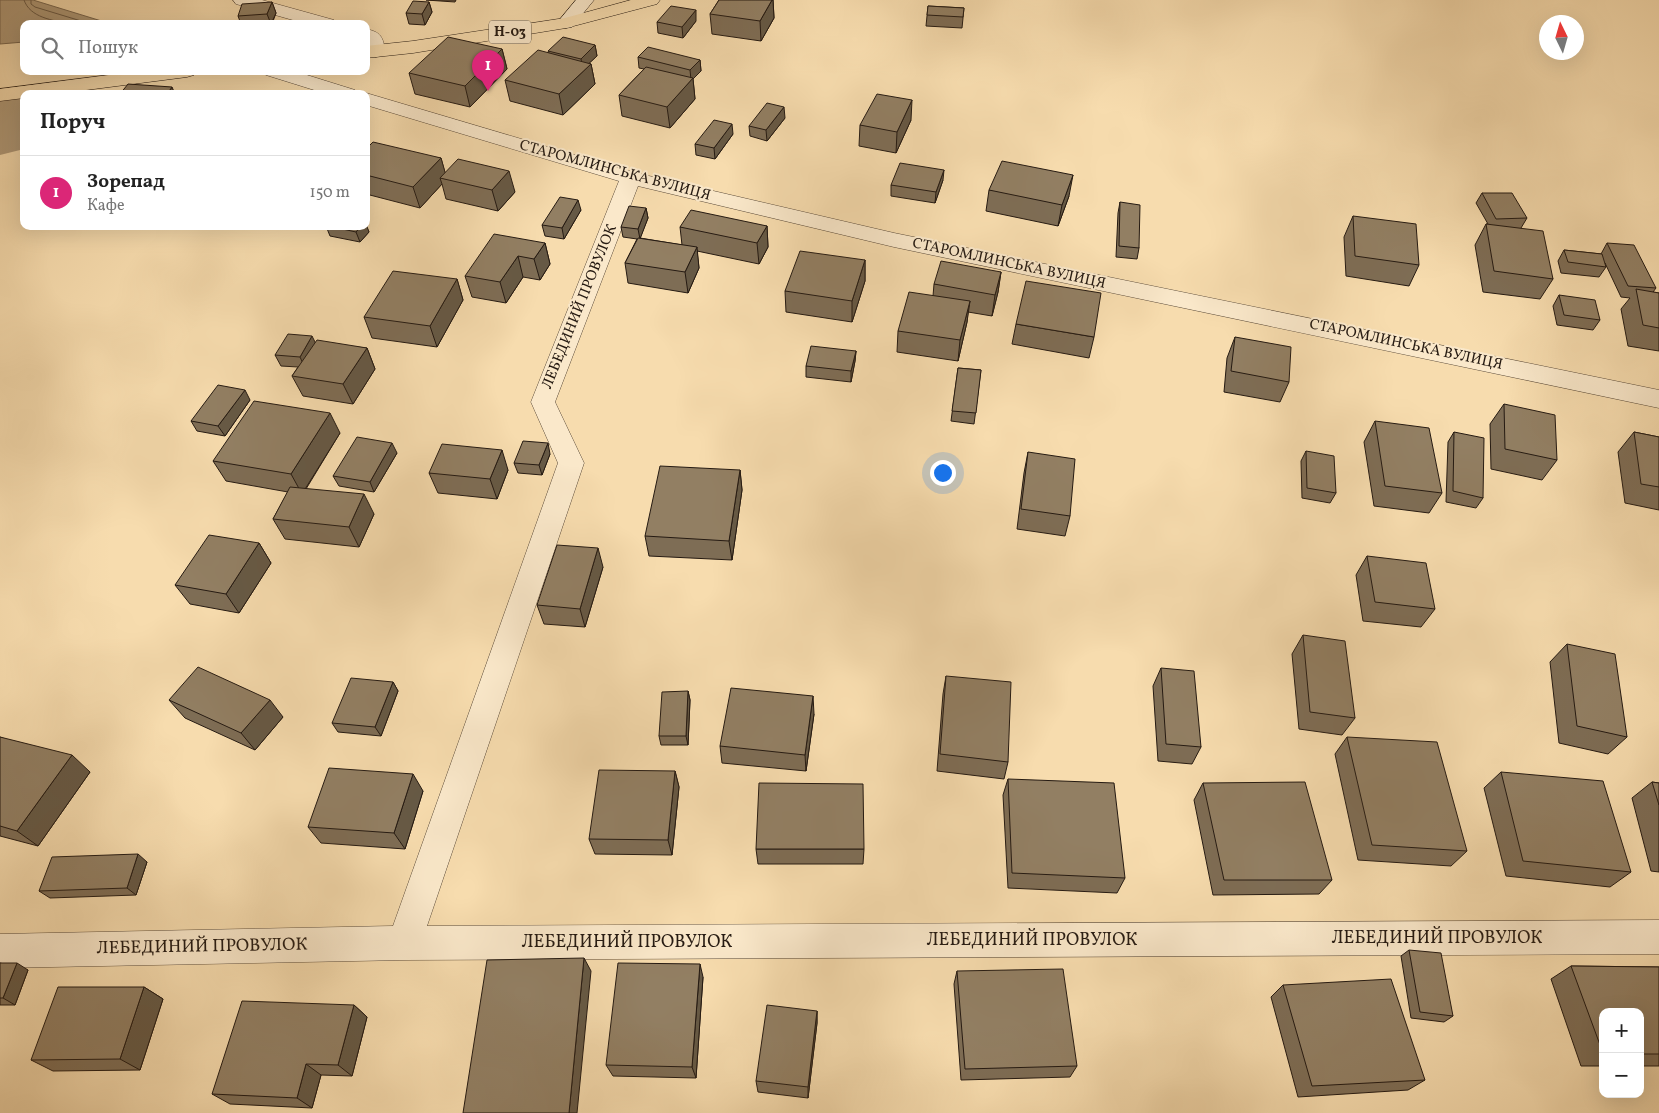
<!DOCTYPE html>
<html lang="uk">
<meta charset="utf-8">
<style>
body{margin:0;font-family:Vollkorn,serif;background:#f6f6f6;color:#222}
.controls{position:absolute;right:15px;bottom:15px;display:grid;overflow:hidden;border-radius:10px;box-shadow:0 5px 20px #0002}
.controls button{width:45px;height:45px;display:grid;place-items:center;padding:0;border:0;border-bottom:1px solid #e0e0e0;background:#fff;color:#222;font:25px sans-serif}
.compass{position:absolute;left:1539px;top:15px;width:45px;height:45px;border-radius:50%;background:#fff;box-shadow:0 5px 20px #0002;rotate:355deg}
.you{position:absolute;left:942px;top:472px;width:18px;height:18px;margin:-12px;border:4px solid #fff;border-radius:50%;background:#1a73e8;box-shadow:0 0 0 8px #1a73e833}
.badge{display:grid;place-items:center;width:32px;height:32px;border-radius:50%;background:#db2777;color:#fff;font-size:16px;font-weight:700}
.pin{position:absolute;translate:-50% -41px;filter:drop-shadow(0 1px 2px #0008)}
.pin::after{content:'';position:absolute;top:26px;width:18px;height:15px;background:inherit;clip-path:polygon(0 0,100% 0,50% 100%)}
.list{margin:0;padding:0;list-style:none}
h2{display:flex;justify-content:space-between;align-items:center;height:65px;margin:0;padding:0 20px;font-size:21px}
h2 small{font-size:16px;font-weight:400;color:#767676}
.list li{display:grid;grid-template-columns:32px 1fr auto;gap:15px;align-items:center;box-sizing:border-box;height:75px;padding:0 20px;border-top:1px solid #e0e0e0}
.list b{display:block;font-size:19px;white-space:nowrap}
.list p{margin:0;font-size:16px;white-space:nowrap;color:#767676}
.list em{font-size:16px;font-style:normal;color:#767676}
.icon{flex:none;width:28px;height:28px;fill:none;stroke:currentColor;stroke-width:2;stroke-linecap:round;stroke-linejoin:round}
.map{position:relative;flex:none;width:1659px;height:1113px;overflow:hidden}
.search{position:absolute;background:#fff;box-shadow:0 5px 20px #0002;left:20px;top:20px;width:350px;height:55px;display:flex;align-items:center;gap:12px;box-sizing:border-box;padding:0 18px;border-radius:10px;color:#767676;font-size:19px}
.panel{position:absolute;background:#fff;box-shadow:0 5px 20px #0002;left:20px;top:90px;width:350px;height:140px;border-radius:10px}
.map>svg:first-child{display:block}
.water{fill:#b09a79;stroke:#786750}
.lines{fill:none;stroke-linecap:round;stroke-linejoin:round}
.shore{stroke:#6a5a46;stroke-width:1}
.river{fill:#b09a79;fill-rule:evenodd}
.street-casing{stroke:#5a4a39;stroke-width:1}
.secondary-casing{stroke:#251a12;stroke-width:1}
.primary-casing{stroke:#251a12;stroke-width:1}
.street{fill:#fae8ca;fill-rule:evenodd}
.secondary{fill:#fae8ca;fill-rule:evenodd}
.primary{fill:#f7dcae;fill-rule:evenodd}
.wall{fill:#7e6d55;stroke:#251a12}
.shaded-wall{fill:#665945;stroke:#251a12}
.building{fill:#927f63;stroke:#251a12}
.labels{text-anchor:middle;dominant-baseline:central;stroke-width:4;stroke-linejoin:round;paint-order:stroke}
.shield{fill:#fae8ca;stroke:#655849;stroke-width:1}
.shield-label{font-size:14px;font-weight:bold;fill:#251a12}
.street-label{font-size:15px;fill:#251a12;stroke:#fae8ca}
.near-street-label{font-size:18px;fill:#251a12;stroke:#fae8ca}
</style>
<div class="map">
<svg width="1659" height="1113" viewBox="0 0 1659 1113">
<rect width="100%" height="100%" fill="#f7dcae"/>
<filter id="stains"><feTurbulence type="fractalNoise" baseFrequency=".004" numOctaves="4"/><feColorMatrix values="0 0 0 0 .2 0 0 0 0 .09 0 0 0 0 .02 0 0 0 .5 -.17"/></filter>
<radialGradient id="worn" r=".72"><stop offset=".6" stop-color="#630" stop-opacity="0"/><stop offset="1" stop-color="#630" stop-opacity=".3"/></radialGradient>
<path class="water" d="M0,0H33L108,23L24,24V42L0,44Z"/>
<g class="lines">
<g class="shore">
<path d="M24,0C30,18 53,20 69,24"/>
<path d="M31,0V4L35,7L91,24"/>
</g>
<path class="river" d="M24,86L43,91L45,94H24V144L20,150L0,155V98L5,91Z"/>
<g class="street-casing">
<g id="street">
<path d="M233,0H262L334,20L337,24H307L236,4Z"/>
<path d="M366,29C381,32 383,37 385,51L383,55L376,57L369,55L366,48Z"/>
<path d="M264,71H294L355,90L358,94H327L266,75Z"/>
<path d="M366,93L636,173L894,233L1659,390V408L894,247L638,186L555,402L584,463L427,926L1659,920V954L404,960L0,968V934L393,926L558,463L531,402L619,181L366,105V94H364Z"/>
</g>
</g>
<g class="secondary-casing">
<path id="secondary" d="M576,0H594L572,27L566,28L560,27L557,23Z"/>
</g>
<g class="primary-casing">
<g id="primary">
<path d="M631,0H660L657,4L566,28L413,53L366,58V46L413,41L565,18Z"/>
<path d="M140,71H196L194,75L187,77L55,94H24V98L0,101V89Z"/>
</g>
</g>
<use href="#street" class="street"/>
<use href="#secondary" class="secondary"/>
<use href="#primary" class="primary"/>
</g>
<g class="wall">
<path d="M426,0H456L455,2Z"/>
<path d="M719,0H773L774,18L761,41L712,34L710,14Z"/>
<path d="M272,2L276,13L272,24H241L238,16Z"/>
<path d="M429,2L432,12L425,25L409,24L406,13Z"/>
<path d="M928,6L964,8L962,28L926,26Z"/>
<path d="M696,21L683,38L658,33L657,22Z"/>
<path d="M595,45L597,56L589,63L591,64L595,84L563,115L510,101L505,80L549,53L548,51Z"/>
<path d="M502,49L507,69L470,107L415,94L409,73Z"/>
<path d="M638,57L700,60L701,71L693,79L695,99L670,128L622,116L619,95L644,69L639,68Z"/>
<path d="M785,118L767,141L750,136L749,126Z"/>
<path d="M911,120L896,153L859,146L860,125Z"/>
<path d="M733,134L715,159L696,155L695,144Z"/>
<path d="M366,149L441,158L445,173L515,192L498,211L446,199L442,184L420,208L366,194Z"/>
<path d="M943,180L935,203L891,196V185Z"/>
<path d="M989,190L1069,196L1058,226L986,211Z"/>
<path d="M1482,193L1527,218L1521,228L1553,279L1540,299L1483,292L1475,245L1486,224H1488L1476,203Z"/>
<path d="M1120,202L1139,248L1137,259L1116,257L1118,213Z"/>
<path d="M646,208L648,218L640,238L682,245L680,227L767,226L768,247L759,264L697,251L699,268L688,293L628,283L625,263L637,239L623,237L621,227Z"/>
<path d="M581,210L564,239L545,236L542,225Z"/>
<path d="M1353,216L1419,265L1409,286L1346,276L1344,237Z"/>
<path d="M326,226H366L369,232L360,242L330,236Z"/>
<path d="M545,243L550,264L540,280L523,277L506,303L472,297L465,276Z"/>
<path d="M1607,243L1656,288L1653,292L1659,293V351L1628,346L1621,309L1630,298L1621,297L1605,263L1606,267L1599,277L1561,273L1558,261L1564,250L1601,254Z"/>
<path d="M865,260V281L852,322L786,312L785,291Z"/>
<path d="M1001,272L998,292L992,316L968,312L967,322L958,361L897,352L898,331L933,296L934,284Z"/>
<path d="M457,279L463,300L437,347L372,338L364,317Z"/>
<path d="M1559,295L1600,320L1593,330L1557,325L1553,306Z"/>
<path d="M1016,324L1094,337L1089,358L1012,344Z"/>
<path d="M1235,337L1289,382L1280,402L1224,392L1227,358Z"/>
<path d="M315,343L367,348L375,369L353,404L303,396L292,376L298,367L281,366L275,355Z"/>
<path d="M856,351L855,361L851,382L806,377V366Z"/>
<path d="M958,368L981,370L974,424L951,421Z"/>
<path d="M250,400L225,436L197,431L191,421Z"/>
<path d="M1504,404L1557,460L1542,480L1491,469L1490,424Z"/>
<path d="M1375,421L1442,493L1429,513L1374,506L1364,442Z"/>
<path d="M1454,432L1483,498L1476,508L1446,502L1448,442Z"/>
<path d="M1634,432L1659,437V510L1625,503L1618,452Z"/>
<path d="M340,433L306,489L374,514L359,547L285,539L273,519L288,492L226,481L213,461Z"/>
<path d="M1306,451L1336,493L1330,503L1302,498L1301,461Z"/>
<path d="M1028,452L1070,516L1065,536L1017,529L1024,473Z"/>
<path d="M397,453L374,492L339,486L333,476Z"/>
<path d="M550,454L542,475L518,473L514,463Z"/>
<path d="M508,470L497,499L438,493L429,473Z"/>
<path d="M740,470L742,490L732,560L649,556L645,536Z"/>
<path d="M259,543L271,563L239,613L190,604L175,585Z"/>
<path d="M1367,556L1435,609L1421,627L1363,621L1356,575Z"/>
<path d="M603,567L585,627L544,624L537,605Z"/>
<path d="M1303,635L1355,718L1342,735L1299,729L1292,654Z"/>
<path d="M1567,644L1627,737L1608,754L1559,743L1550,662Z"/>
<path d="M1161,668L1201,747L1192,764L1158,761L1153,686Z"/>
<path d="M946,676L1008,762L1004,779L937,771L943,694Z"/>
<path d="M393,682L398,691L381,736L338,732L332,723Z"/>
<path d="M688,691L690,700L688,745H661L659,736Z"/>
<path d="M169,700L283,717L255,750L185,718Z"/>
<path d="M814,714L806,771L722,763L720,746Z"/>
<path d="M0,737L90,772L38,846L0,836Z"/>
<path d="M1347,737L1467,851L1451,866L1358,860L1335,754Z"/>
<path d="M675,771L679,787L672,855L595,854L589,839Z"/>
<path d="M1501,772L1631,872L1610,887L1506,876L1484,788Z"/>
<path d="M1008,779L1125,878L1117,893L1008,888L1003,795Z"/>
<path d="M1652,782L1659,783V872L1651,871L1632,798Z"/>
<path d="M1203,783L1332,880L1319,894L1213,895L1194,800Z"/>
<path d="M423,791L405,849L321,843L308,827Z"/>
<path d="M756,849H864L863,864H758Z"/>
<path d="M147,862L136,895L50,898L39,891Z"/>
<path d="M1409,950L1453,1016L1444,1022L1411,1018L1401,956Z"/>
<path d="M0,963L28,970L15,1005H0Z"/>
<path d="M1571,966L1659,967V1066H1640V1012H1603V1066H1581L1551,979Z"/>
<path d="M957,971L1077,1066L1070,1077L961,1080L954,984Z"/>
<path d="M703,977L696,1078L613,1076L606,1065Z"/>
<path d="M1283,985L1425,1080L1408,1090L1298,1097L1271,997Z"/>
<path d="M144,987L163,999L140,1070L53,1071L31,1060Z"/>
<path d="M354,1005L367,1017L352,1076L321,1075L312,1108L230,1104L212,1094Z"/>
<path d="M817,1011V1023L808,1098L758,1092L756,1081Z"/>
</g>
<g class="shaded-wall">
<path d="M772,0H773L774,18L761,41L760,21Z"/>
<path d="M272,2L276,13L271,24L267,14Z"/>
<path d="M429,2L432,12L425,25L422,14Z"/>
<path d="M696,10V21L683,38L682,27Z"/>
<path d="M595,45L597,56L583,69L581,59Z"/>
<path d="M502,49L507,69L470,107L465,86Z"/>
<path d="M700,60L701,71L693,79L695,99L670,128L667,107L691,80L690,70Z"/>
<path d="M591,64L595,84L563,115L559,94Z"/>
<path d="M172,87L175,94H167Z"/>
<path d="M912,100L911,120L896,153L897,132Z"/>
<path d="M784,107L785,118L767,141L766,130Z"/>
<path d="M732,124L733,134L715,159L714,148Z"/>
<path d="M441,158L447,179L440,178L442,184L420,208L413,187Z"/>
<path d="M944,170L943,180L935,203L936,192Z"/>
<path d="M509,171L515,192L498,211L492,190Z"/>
<path d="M1073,175L1069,196L1058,226L1062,205Z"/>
<path d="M578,200L581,210L564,239L562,228Z"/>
<path d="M646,208L648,218L640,239L638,229Z"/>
<path d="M366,224L369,232L360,242L356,232L361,226H366Z"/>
<path d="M767,226L768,247L759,264L757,243Z"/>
<path d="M545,243L550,264L540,280L534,259Z"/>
<path d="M697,247L699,268L688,293L685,272Z"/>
<path d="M518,256L523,277L506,303L500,282Z"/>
<path d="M865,260V281L852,322V301Z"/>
<path d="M1001,272L998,292L992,316L995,295Z"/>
<path d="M457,279L463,300L437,347L430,326Z"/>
<path d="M970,301L967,322L958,361L960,340Z"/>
<path d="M312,336L317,346L305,368L300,357Z"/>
<path d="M367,348L375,369L353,404L343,384Z"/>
<path d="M856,351L855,361L851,382V371Z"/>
<path d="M245,390L250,400L225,436L218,426Z"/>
<path d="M330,413L340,433L302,494L291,474Z"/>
<path d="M392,443L397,453L374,492L370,482Z"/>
<path d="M548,443L550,454L542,475L539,465Z"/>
<path d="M502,450L508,470L497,499L490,479Z"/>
<path d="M740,470L742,490L732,560L729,541Z"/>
<path d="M364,494L374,514L359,547L349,527Z"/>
<path d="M259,543L271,563L239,613L226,594Z"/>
<path d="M598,548L603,567L585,627L580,609Z"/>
<path d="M393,682L398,691L381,736L375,727Z"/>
<path d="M688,691L690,700L688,745L686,736Z"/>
<path d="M813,696L814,714L806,771L805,755Z"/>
<path d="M270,700L283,717L255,750L241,733Z"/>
<path d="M72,755L90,772L38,846L17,831Z"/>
<path d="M675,771L679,787L672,855L668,840Z"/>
<path d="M413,774L423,791L405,849L394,833Z"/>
<path d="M138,854L147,862L136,895L127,888Z"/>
<path d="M584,958L591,971L577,1113H569Z"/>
<path d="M17,963L28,970L15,1005L3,998Z"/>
<path d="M700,964L703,977L696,1078L692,1067Z"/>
<path d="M144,987L163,999L140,1070L120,1059Z"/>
<path d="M354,1005L367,1017L352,1076L338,1065Z"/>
<path d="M817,1011V1023L808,1098V1087Z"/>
<path d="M306,1064L321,1075L312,1108L297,1098Z"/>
</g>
<g class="building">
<path d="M719,0H772L760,21L710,14Z"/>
<path d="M413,1L429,2L422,14L406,13Z"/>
<path d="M272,2L267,14L238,16L242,4Z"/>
<path d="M671,6L696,10L682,27L657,22Z"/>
<path d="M928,6L964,8L963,17L927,15Z"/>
<path d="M448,37L502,49L465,86L409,73Z"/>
<path d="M563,37L595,45L581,59L548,51Z"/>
<path d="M648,47L700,60L690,70L638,57Z"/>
<path d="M538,50L591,64L559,94L505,80Z"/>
<path d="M646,67L693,78L667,107L619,95Z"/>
<path d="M128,84L172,87L167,94H120Z"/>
<path d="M877,94L912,100L897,132L860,125Z"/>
<path d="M767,103L784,107L766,130L749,126Z"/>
<path d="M714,120L732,124L714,148L695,144Z"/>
<path d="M373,142L441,158L413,187L366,175V149Z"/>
<path d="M458,159L509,171L492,190L440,178Z"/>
<path d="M1002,161L1073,175L1062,205L989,190Z"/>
<path d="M900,163L944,170L936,192L891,185Z"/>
<path d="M1482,193H1512L1527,218L1496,219Z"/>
<path d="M560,197L578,200L562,228L542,225Z"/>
<path d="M1120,202L1140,205L1139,248L1119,246Z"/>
<path d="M629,206L646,208L638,229L621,227Z"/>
<path d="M691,210L767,226L757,243L680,227Z"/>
<path d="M1353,216L1416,224L1419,265L1355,256Z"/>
<path d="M1486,224L1543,231L1553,279L1494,271Z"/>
<path d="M329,226H361L356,232Z"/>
<path d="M494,234L545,243L534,259L518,256L500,282L465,276Z"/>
<path d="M638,238L697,247L685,272L625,263Z"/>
<path d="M1607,243L1634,245L1656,288L1628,286Z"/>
<path d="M1564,250L1602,254L1606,267L1568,262Z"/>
<path d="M800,251L865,260L852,301L785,291Z"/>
<path d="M941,261L1001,272L995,295L934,284Z"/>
<path d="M393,271L457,279L430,326L364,317Z"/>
<path d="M1026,281L1101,293L1094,337L1016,324Z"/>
<path d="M1636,289L1659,293V328L1643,325Z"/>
<path d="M909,292L970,301L960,340L898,331Z"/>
<path d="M1559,295L1595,300L1600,320L1564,315Z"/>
<path d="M288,334L312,336L300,357L275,355Z"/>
<path d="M1235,337L1291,347L1289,382L1231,371Z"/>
<path d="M317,340L367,348L343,384L292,376Z"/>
<path d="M811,346L856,351L851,371L806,366Z"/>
<path d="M958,368L981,370L976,413L952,411Z"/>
<path d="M218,385L245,390L218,426L191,421Z"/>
<path d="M254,401L330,413L291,474L213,461Z"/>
<path d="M1504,404L1555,415L1557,460L1505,449Z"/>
<path d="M1375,421L1429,428L1442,493L1385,486Z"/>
<path d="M1454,432L1484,438L1483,498L1453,491Z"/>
<path d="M1634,432L1659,437V487L1641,484Z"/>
<path d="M357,437L392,443L370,482L333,476Z"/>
<path d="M523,441L548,443L539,465L514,463Z"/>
<path d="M442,444L502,450L490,479L429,473Z"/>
<path d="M1306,451L1334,456L1336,493L1307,488Z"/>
<path d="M1028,452L1075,459L1070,516L1021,509Z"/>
<path d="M660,466L740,470L729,541L645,536Z"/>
<path d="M290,487L364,494L349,527L273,519Z"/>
<path d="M209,535L259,543L226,594L175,585Z"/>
<path d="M557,545L598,548L580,609L537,605Z"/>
<path d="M1367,556L1426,563L1435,609L1375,602Z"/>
<path d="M1303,635L1345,641L1355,718L1310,712Z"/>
<path d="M1567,644L1615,654L1627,737L1577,726Z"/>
<path d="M198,667L270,700L241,733L169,700Z"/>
<path d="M1161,668L1194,671L1201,747L1166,744Z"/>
<path d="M946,676L1011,682L1008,762L940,754Z"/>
<path d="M351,678L393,682L375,727L332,723Z"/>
<path d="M731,688L813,696L805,755L720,746Z"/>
<path d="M688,691L686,736H659L662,692Z"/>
<path d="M0,737L72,755L17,831L0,826Z"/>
<path d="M1347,737L1437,742L1467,851L1372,845Z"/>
<path d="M329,768L413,774L394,833L308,827Z"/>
<path d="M599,770L675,771L668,840L589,839Z"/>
<path d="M1501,772L1603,781L1631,872L1523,861Z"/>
<path d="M1008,779L1114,783L1125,878L1012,873Z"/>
<path d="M1305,782L1332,880H1224L1203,783Z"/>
<path d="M1652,782L1659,783V805Z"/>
<path d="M759,783L863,784L864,849H756Z"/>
<path d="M138,854L127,888L39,891L52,857Z"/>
<path d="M1409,950L1441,953L1453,1016L1420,1012Z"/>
<path d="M584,958L569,1113H463L487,960Z"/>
<path d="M0,963H17L3,998H0Z"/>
<path d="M618,963L700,964L692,1067L606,1065Z"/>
<path d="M1571,966L1659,967V1054H1640V1012H1603V1053Z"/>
<path d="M1063,969L1077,1066L965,1069L957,971Z"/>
<path d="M1391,979L1425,1080L1312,1086L1283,985Z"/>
<path d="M58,987H144L120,1059L31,1060Z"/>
<path d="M242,1001L354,1005L338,1065L306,1064L297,1098L212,1094Z"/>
<path d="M767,1005L817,1011L808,1087L756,1081Z"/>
</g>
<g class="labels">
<rect class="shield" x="489" y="20.5" width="42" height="23" rx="4"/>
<g class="shield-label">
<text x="510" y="32">Н-03</text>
</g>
<g class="street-label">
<text transform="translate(615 171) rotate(15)">СТАРОМЛИНСЬКА ВУЛИЦЯ</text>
<text transform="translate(1009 264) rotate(12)">СТАРОМЛИНСЬКА ВУЛИЦЯ</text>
<text transform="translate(580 307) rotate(-68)">ЛЕБЕДИНИЙ ПРОВУЛОК</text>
<text transform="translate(1406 345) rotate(12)">СТАРОМЛИНСЬКА ВУЛИЦЯ</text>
</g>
<g class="near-street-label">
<text x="1437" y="938">ЛЕБЕДИНИЙ ПРОВУЛОК</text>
<text x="1032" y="940">ЛЕБЕДИНИЙ ПРОВУЛОК</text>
<text x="627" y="942">ЛЕБЕДИНИЙ ПРОВУЛОК</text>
<text transform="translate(202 947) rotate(-1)">ЛЕБЕДИНИЙ ПРОВУЛОК</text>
</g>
</g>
<rect width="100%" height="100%" filter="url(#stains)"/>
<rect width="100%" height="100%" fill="url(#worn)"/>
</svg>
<div class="controls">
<button>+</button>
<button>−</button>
</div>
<svg class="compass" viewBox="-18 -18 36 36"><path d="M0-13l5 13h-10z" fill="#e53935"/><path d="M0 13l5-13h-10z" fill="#767676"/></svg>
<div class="you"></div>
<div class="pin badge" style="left:488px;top:91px">1</div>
<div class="search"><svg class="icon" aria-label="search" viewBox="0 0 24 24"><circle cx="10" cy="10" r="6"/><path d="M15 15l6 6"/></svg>Пошук</div>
<section class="panel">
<h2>Поруч<small></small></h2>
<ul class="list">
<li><span class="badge">1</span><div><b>Зорепад</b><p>Кафе</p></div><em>150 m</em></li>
</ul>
</section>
</div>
